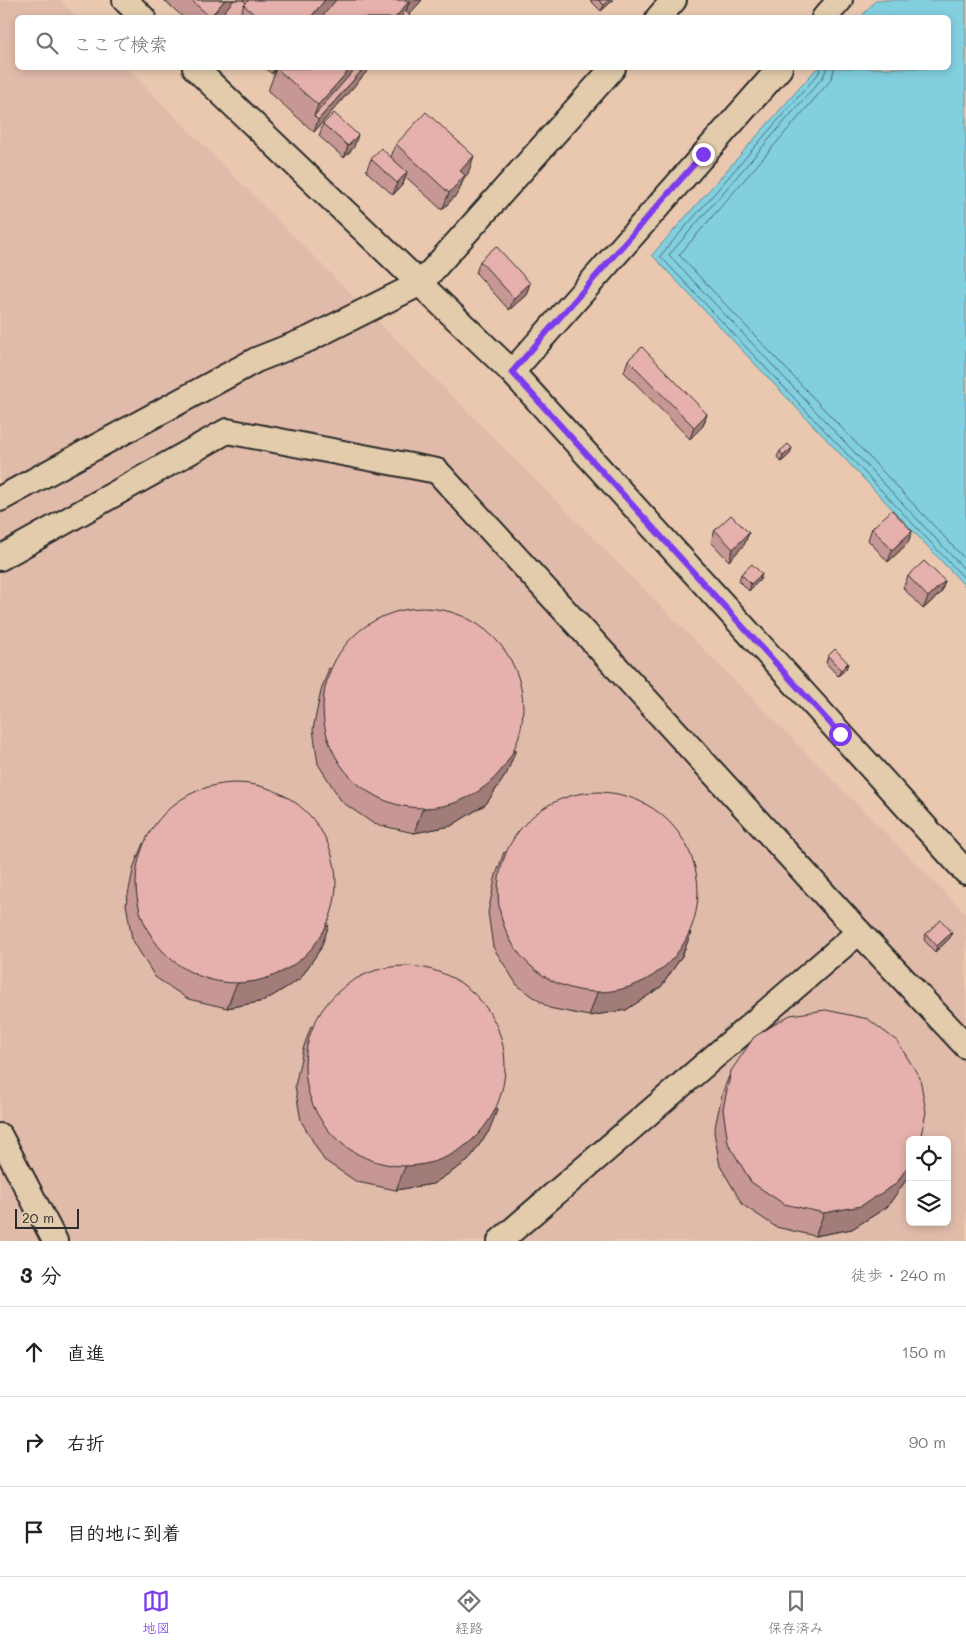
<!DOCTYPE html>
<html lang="ja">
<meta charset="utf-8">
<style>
body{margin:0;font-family:Mali,"Klee One",sans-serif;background:#f2f2f2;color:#202124}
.controls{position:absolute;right:15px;bottom:15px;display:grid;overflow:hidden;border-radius:8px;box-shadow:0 2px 8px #0003}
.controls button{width:45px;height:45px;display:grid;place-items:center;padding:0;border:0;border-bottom:1px solid #e0e0e0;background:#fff;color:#202124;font:25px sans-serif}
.scale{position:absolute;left:15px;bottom:12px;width:64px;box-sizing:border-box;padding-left:5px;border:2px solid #2b2b2b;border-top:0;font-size:14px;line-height:18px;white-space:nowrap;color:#2b2b2b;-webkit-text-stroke:4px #e2ccac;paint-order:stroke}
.stop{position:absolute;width:15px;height:15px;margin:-11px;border:4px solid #7c3aed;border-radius:50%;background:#fff}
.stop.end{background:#7c3aed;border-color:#fff;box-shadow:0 1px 5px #0008}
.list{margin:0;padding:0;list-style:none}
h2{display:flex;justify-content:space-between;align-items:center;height:65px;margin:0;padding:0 20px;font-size:21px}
h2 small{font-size:16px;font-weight:400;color:#757577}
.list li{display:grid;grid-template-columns:32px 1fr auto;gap:15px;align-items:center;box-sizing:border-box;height:90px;padding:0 20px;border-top:1px solid #e0e0e0}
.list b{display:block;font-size:19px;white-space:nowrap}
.list em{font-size:16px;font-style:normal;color:#757577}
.icon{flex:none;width:28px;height:28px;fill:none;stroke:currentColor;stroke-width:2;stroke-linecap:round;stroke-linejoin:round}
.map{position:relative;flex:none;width:966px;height:1241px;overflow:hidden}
.search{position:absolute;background:#fff;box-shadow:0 2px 8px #0003;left:15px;right:15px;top:15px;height:55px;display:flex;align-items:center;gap:12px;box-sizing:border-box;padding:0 18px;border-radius:8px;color:#757577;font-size:19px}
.sheet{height:335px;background:#fff}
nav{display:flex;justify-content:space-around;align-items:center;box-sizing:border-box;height:70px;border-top:1px solid #e0e0e0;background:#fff;font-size:14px;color:#757577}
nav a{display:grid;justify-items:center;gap:2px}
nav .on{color:#7c3aed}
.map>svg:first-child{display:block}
.built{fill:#e1bbaa;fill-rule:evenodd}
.water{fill:#82cfe0;stroke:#5f8d98}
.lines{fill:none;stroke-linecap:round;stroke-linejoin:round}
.shore{stroke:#4e6d73;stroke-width:1}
.minor-casing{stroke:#2b2b2b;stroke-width:28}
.minor{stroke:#e2ccac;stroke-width:24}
.wall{fill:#c69794;stroke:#2b2b2b}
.shaded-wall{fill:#a17b78;stroke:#2b2b2b}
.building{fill:#e6b0ac;stroke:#2b2b2b}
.route{stroke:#7c3aed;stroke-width:6}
</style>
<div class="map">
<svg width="966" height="1241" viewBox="0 0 966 1241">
<rect width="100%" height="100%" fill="#eac8b0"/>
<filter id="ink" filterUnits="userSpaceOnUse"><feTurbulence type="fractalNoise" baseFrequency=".02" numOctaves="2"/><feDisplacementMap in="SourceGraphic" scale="10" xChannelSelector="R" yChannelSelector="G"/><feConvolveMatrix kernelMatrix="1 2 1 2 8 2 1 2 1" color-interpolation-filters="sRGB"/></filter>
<g filter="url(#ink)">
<path class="built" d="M0,0H60L77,17L18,18V68H127L966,914V1241H0ZM910,1140H947V1222H910Z"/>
<path class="water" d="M876,0H966V587L652,255L817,68H948V18L861,17Z"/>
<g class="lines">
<g class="shore">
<path d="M820,68L819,73L660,256L966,580"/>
<path d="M827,68L823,77L669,255L966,571"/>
<path d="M834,68L833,74L830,81L679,255L966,560"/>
</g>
<g class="minor-casing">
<g id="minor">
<path d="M125,0L143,18"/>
<path d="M658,18L674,0"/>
<path d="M824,18L840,0"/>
<path d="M195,68L512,372L966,872"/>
<path d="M512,372L780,68"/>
<path d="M0,499L256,360L309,339L421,283L613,68"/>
<path d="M0,558L227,431L437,471L859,932L966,1046"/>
<path d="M0,1136L55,1241"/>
<path d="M500,1241L859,932"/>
</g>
</g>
<use href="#minor" class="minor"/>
</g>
<g class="wall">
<path d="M164,0H422L409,14L410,15L409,18H221L222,14L219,18H184Z"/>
<path d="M590,0H613L601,11Z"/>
<path d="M265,68H370L314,132L268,91L276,69L272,74Z"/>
<path d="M323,124L354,147L344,158L319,136Z"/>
<path d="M396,144L468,174L464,178L458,193L442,210L406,177L403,184L393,195L366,171L371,159L391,157Z"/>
<path d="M480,261L530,283L526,295L509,310L476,273Z"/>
<path d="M628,360L707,414L703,426L690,439L624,372Z"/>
<path d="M780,451L790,454L781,462L777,457Z"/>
<path d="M872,528L912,531L908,543L888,562L868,540Z"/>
<path d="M715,530L749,533L744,545L729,561L711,542Z"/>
<path d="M741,574L760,580L749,591L739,581Z"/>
<path d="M908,576L945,581L941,593L923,609L903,588Z"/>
<path d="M828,656L848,663L846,669L838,676L826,663Z"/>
<path d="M329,668L507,773L486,804L451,826L414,833L374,824L342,802L318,764L313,729L321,691Z"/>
<path d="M143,843L321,948L300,979L264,1001L227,1008L188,999L155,977L132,939L126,904L134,866Z"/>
<path d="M504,852L691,933L682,956L661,987L626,1010L589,1016L549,1008L517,985L493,947L488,912L496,875Z"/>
<path d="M952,932L950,938L935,952L924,940L926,934Z"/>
<path d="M311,1026L489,1131L468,1161L433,1184L396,1190L357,1182L324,1160L301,1121L295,1086L303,1049Z"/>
<path d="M731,1071L909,1176L887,1207L852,1229L815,1236L776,1227L743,1205L720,1166L714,1132L722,1094Z"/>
</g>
<g class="shaded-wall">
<path d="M225,0H234L219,18H210Z"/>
<path d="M325,0H337L322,18H310Z"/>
<path d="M410,0L404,18H395Z"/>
<path d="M413,0H422L406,18H404L408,5Z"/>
<path d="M609,0H613L601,11L604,5Z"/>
<path d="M274,68H277L272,74Z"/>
<path d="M351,68H363L314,116L318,105Z"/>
<path d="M364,68H370L314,132L318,120Z"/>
<path d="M358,135L354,147L344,158L348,146Z"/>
<path d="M474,156L468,174L464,178L458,193L442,210L449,193L460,171Z"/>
<path d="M407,172L403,184L393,195L397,183Z"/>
<path d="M530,283L526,295L509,310L514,298Z"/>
<path d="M707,414L703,426L690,439L694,427Z"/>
<path d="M792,448L790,454L781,462L783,456Z"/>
<path d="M912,531L908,543L888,562L892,550Z"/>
<path d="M749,533L744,545L729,561L733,549Z"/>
<path d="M762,574L760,580L749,591L751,584Z"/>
<path d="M945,581L941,593L923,609L928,597Z"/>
<path d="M848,663L846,669L838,676L841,670Z"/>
<path d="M516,750L507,773L486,804L451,826L414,833L422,810Z"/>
<path d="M329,925L321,948L300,979L264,1001L227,1008L236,985Z"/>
<path d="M952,932L950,938L935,952L937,946Z"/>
<path d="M691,933L682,956L661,987L626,1010L589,1016L597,993Z"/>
<path d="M498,1108L489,1131L468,1161L433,1184L396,1190L405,1167Z"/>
<path d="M910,1163V1173L909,1176L887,1207L852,1229L815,1236L824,1213Z"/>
</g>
<g class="building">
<path d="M191,0H225L210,17Z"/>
<path d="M234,0H243L246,3L244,5L240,16L242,18H227L222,14Z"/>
<path d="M249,0H325L310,18H258L244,5Z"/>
<path d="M336,0H410L395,18H321Z"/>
<path d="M598,0H609L604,5Z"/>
<path d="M405,11L410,15L408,18H400Z"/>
<path d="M276,68H351L318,105Z"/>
<path d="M356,68H364L318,120L314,116Z"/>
<path d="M426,112L474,156L460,171L465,175L449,193L396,144Z"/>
<path d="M334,113L358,135L348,146L323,124Z"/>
<path d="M381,148L407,172L397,183L371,159Z"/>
<path d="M496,246L530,283L514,298L480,261Z"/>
<path d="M642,347L707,414L694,427L628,360Z"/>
<path d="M788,444L792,448L783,456L780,451Z"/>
<path d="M892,510L912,531L892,550L872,528Z"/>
<path d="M731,515L749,533L733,549L715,530Z"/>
<path d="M924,561L945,581L928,597L908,576Z"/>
<path d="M752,564L762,574L751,584L741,574Z"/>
<circle cx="423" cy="708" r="100"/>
<path d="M835,649L848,663L841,670L828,656Z"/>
<circle cx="236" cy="883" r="100"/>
<circle cx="598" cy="892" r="100"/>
<path d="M941,920L952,932L937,946L926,934Z"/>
<circle cx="405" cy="1066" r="100"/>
<path d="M826,1010L868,1019L897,1041L920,1078L926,1112L920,1140H910V1163L896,1184L861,1206L824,1213L784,1204L751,1182L728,1143L723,1109L731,1071L754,1037L790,1015Z"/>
</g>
</g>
<g class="lines" filter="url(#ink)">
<path class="route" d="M703,154L512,372L840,734"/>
</g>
</svg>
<div class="controls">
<button><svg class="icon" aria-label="locate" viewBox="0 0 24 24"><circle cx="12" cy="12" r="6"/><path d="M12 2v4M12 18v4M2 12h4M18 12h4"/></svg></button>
<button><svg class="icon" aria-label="layers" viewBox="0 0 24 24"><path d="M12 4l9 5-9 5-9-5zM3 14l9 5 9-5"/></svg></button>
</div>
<div class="scale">20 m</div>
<div class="stop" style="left:840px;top:734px"></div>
<div class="stop end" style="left:703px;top:154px"></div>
<div class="search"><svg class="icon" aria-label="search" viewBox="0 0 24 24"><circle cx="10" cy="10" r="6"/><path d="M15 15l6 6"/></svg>ここで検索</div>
</div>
<section class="sheet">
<h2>3 分<small>徒歩 · 240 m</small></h2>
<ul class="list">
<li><svg class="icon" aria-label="ahead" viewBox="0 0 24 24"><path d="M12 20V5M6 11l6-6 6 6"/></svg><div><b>直進</b></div><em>150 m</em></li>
<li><svg class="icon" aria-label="right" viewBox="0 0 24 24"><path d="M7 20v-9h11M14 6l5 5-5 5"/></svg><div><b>右折</b></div><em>90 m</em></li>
<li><svg class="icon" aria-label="arrive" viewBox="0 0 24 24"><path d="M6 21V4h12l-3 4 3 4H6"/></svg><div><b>目的地に到着</b></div></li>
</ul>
</section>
<nav>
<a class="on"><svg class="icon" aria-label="map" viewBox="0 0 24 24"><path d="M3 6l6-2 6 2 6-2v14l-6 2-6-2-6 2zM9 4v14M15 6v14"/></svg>地図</a>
<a><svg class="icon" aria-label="directions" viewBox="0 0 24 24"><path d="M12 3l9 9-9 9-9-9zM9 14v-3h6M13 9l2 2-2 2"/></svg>経路</a>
<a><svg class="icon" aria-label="saved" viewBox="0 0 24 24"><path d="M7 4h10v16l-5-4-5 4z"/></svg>保存済み</a>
</nav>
